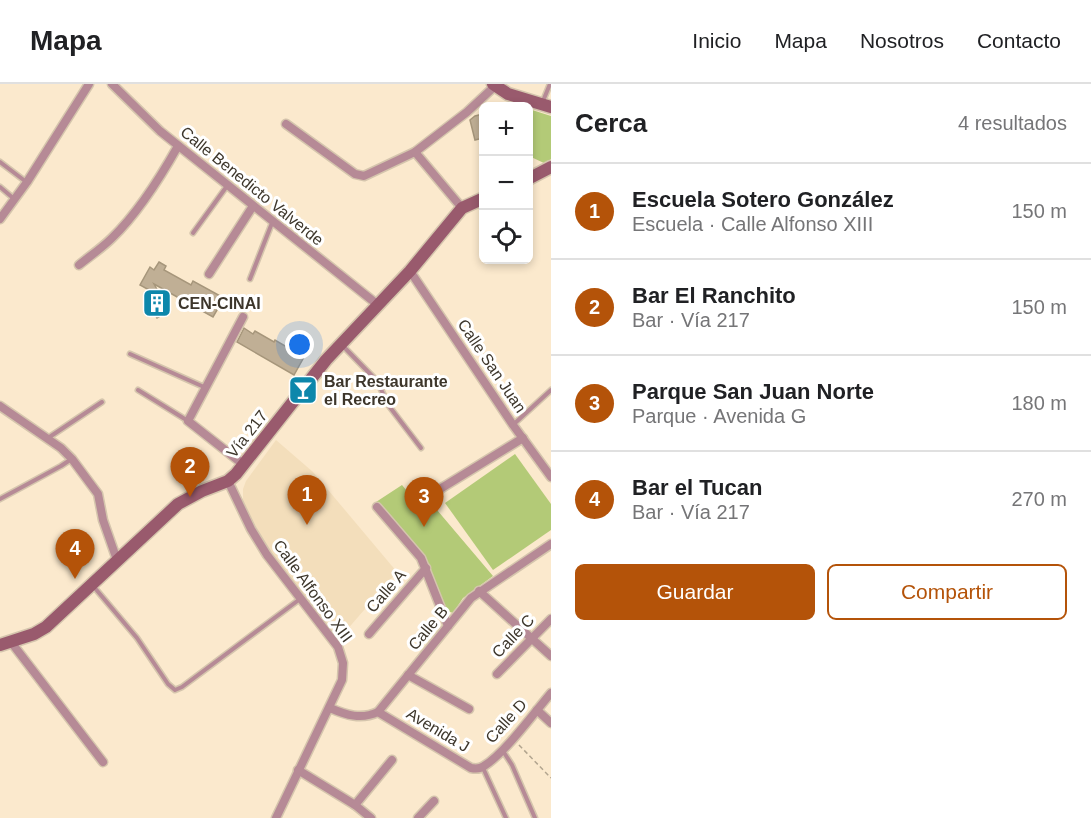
<!DOCTYPE html>
<html lang="es">
<meta charset="utf-8">
<style>
body{margin:0;font-family:Arial,sans-serif;background:#f2f2f2;color:#202124}
.controls{position:absolute;right:18px;top:18px;display:grid;overflow:hidden;border-radius:9px;box-shadow:0 3px 9px #0003}
.controls button{width:54px;height:54px;display:grid;place-items:center;padding:0;border:0;border-bottom:2px solid #e0e0e0;background:#fff;color:#202124;font:30px sans-serif}
.you{position:absolute;left:300px;top:261px;width:21px;height:21px;margin:-15px;border:4px solid #fff;border-radius:50%;background:#1a73e8;box-shadow:0 0 0 9px #1a73e833}
.badge{display:grid;place-items:center;width:39px;height:39px;border-radius:50%;background:#b45309;color:#fff;font-size:20px;font-weight:700}
.pin{position:absolute;translate:-50% -50px;filter:drop-shadow(0 2px 3px #0008)}
.pin::after{content:'';position:absolute;top:32px;width:21px;height:18px;background:inherit;clip-path:polygon(0 0,100% 0,50% 100%)}
.list{margin:0;padding:0;list-style:none}
h2{display:flex;justify-content:space-between;align-items:center;height:78px;margin:0;padding:0 24px;font-size:26px}
h2 small{font-size:20px;font-weight:400;color:#757577}
.list li{display:grid;grid-template-columns:39px 1fr auto;gap:18px;align-items:center;box-sizing:border-box;height:96px;padding:0 24px;border-top:2px solid #e0e0e0}
.list b{display:block;font-size:22px;white-space:nowrap}
.list p{margin:0;font-size:20px;white-space:nowrap;color:#757577}
.list em{font-size:20px;font-style:normal;color:#757577}
.actions{display:flex;gap:12px;padding:18px 24px}
.actions a{flex:1;padding:14px 0;border:2px solid #b45309;border-radius:9px;text-align:center;font-size:21px;color:#b45309}
.actions .main{background:#b45309;color:#fff}
.icon{flex:none;width:33px;height:33px;fill:none;stroke:currentColor;stroke-width:2;stroke-linecap:round;stroke-linejoin:round}
.map{position:relative;flex:none;width:551px;height:734px;overflow:hidden}
header{display:flex;align-items:center;gap:36px;box-sizing:border-box;height:84px;padding:0 30px;background:#fff;border-bottom:2px solid #e0e0e0}
header strong{font-size:28px}
nav{display:flex;gap:33px;margin-inline-start:auto;font-size:21px}
main{display:flex}
aside{flex:1;background:#fff}
.map>svg:first-child{display:block}
.built{fill:#f3debb}
.green{fill:#b3ca77}
.building{fill:#c0af95;stroke:#a6967b;stroke-width:1.5}
.lines{fill:none;stroke-linecap:round;stroke-linejoin:round}
.lane-casing{stroke:#d5c5ad;stroke-width:7}
.street-casing{stroke:#d5c5ad;stroke-width:11}
.secondary-casing{stroke:#d5c5ad;stroke-width:15}
.path{stroke:#b2a58f;stroke-width:1.5;stroke-dasharray:4.5 3;stroke-linecap:butt}
.lane{stroke:#b68a96;stroke-width:4}
.street{stroke:#b68a96;stroke-width:8}
.secondary{stroke:#995a6d;stroke-width:12}
.labels{text-anchor:middle;dominant-baseline:central;stroke-width:6;stroke-linejoin:round;paint-order:stroke}
.street-label{font-size:16px;fill:#3d362b;stroke:#fff}
.poi-label{font-size:16px;font-weight:bold;fill:#3d362b;stroke:#fff;text-anchor:start}
</style>
<header>
<strong>Mapa</strong>
<nav><a>Inicio</a><a>Mapa</a><a>Nosotros</a><a>Contacto</a></nav>
</header>
<main>
<div class="map">
<svg width="551" height="734" viewBox="0 0 551 734">
<rect width="100%" height="100%" fill="#fbe9cd"/>
<path class="built" d="M276,356L313,388L397,488L339,555L268,465L243,418V405L246,397Z"/>
<g class="green">
<path d="M529,25L551,32V75L546,80L529,72Z"/>
<path d="M515,370L551,420V446L493,486L445,419Z"/>
<path d="M402,401L417,419L426,413L493,492L463,514L453,529L445,526L417,466L376,418Z"/>
</g>
<g class="building">
<path d="M483,30V54L475,56L470,36L475,32Z"/>
<path d="M159,178L166,182L164,186L191,201L193,197L224,214L213,233L154,200L169,227L157,234L144,212L151,207L140,201L150,183L154,186Z"/>
<path d="M244,244L253,250L255,247L274,258L275,256L304,273L294,291L237,258Z"/>
</g>
<g class="lines">
<g class="lane-casing">
<g id="lane">
<path d="M543,17L550,0"/>
<path d="M0,78L25,97"/>
<path d="M0,103L13,114"/>
<path d="M193,149L227,102"/>
<path d="M250,195L272,139"/>
<path d="M342,261L377,297L389,322L421,364"/>
<path d="M130,270L204,303"/>
<path d="M138,306L188,337"/>
<path d="M514,340L551,306"/>
<path d="M48,354L102,318"/>
<path d="M0,415L61,382L70,376"/>
<path d="M94,503L137,554L168,600L175,606L182,603L300,515"/>
<path d="M503,667L512,681L535,734"/>
<path d="M483,684L506,734"/>
</g>
</g>
<g class="street-casing">
<g id="street">
<path d="M112,0L160,47L378,221"/>
<path d="M286,40L355,90L364,92L415,68"/>
<path d="M462,124L415,68L467,28L495,2"/>
<path d="M0,135L27,98L89,0"/>
<path d="M79,181C90,172 102,164 112,154C139,128 160,94 178,62"/>
<path d="M410,187L513,341L551,393"/>
<path d="M209,190L253,122"/>
<path d="M243,233L188,337L244,381"/>
<path d="M0,322L61,364L72,375L98,410L103,436L117,476"/>
<path d="M228,397L251,445L267,471L338,563L343,579L342,596L276,734"/>
<path d="M432,414L440,405L523,354"/>
<path d="M377,423L421,474L448,542"/>
<path d="M479,507L551,572"/>
<path d="M369,550L426,484"/>
<path d="M11,558L103,678"/>
<path d="M497,590L551,535"/>
<path d="M408,591L469,625"/>
<path d="M330,624C346,631 361,636 378,628L471,514L551,460"/>
<path d="M537,626L551,639"/>
<path d="M378,628L471,684C476,685 480,685 484,682C505,669 534,629 551,609"/>
<path d="M298,686L355,721L371,734"/>
<path d="M355,721L392,676"/>
<path d="M418,734L434,717"/>
</g>
</g>
<g class="secondary-casing">
<g id="secondary">
<path d="M493,0L508,10L551,23"/>
<path d="M528,95L551,83"/>
<path d="M0,561L34,550L46,543L178,420L202,407L228,397L236,390L326,276L410,187L462,124L484,114"/>
</g>
</g>
<path class="path" d="M519,661L551,694"/>
<use href="#lane" class="lane"/>
<use href="#street" class="street"/>
<use href="#secondary" class="secondary"/>
</g>
<defs>
<g id="building-square" transform="scale(1.5)"><rect x="-9" y="-9" width="18" height="18" rx="4" fill="#0d87ab" stroke="#fff"/><path d="M-4-6H4V6H1V3H-1V6H-4ZM-2.5-4.3h1.7v1.8h-1.7ZM.8-4.3h1.7v1.8H.8ZM-2.5-1h1.7V.8h-1.7ZM.8-1h1.7V.8H.8Z" fill="#fff"/></g>
<g id="bar-square" transform="scale(1.5)"><rect x="-9" y="-9" width="18" height="18" rx="4" fill="#0d87ab" stroke="#fff"/><path d="M-6-5H6L.8 .8V4.5H3.5V6h-7V4.5H-.8V.8Z" fill="#fff"/></g>
</defs>
<g fill-rule="evenodd">
<use href="#building-square" x="157" y="219"/>
<use href="#bar-square" x="303" y="306"/>
</g>
<g class="labels">
<g class="street-label">
<text transform="translate(252 102) rotate(39)">Calle Benedicto Valverde</text>
<text transform="translate(492 282) rotate(56)">Calle San Juan</text>
<text transform="translate(247 350) rotate(-52)">Vía 217</text>
<text transform="translate(313 507) rotate(54)">Calle Alfonso XIII</text>
<text transform="translate(386 507) rotate(-49)">Calle A</text>
<text transform="translate(428 544) rotate(-50)">Calle B</text>
<text transform="translate(513 552) rotate(-46)">Calle C</text>
<text transform="translate(506 637) rotate(-48)">Calle D</text>
<text transform="translate(438 646) rotate(31)">Avenida J</text>
</g>
<g class="poi-label">
<text x="178" y="219">CEN-CINAI</text>
<text x="324" y="297">Bar Restaurante<tspan x="324" dy="18">el Recreo</tspan></text>
</g>
</g>
</svg>
<div class="controls">
<button>+</button>
<button>−</button>
<button><svg class="icon" aria-label="locate" viewBox="0 0 24 24"><circle cx="12" cy="12" r="6"/><path d="M12 2v4M12 18v4M2 12h4M18 12h4"/></svg></button>
</div>
<div class="you"></div>
<div class="pin badge" style="left:307px;top:441px">1</div>
<div class="pin badge" style="left:190px;top:413px">2</div>
<div class="pin badge" style="left:424px;top:443px">3</div>
<div class="pin badge" style="left:75px;top:495px">4</div>
</div>
<aside>
<h2>Cerca<small>4 resultados</small></h2>
<ul class="list">
<li><span class="badge">1</span><div><b>Escuela Sotero González</b><p>Escuela · Calle Alfonso XIII</p></div><em>150 m</em></li>
<li><span class="badge">2</span><div><b>Bar El Ranchito</b><p>Bar · Vía 217</p></div><em>150 m</em></li>
<li><span class="badge">3</span><div><b>Parque San Juan Norte</b><p>Parque · Avenida G</p></div><em>180 m</em></li>
<li><span class="badge">4</span><div><b>Bar el Tucan</b><p>Bar · Vía 217</p></div><em>270 m</em></li>
</ul>
<div class="actions"><a class="main">Guardar</a><a>Compartir</a></div>
</aside>
</main>
